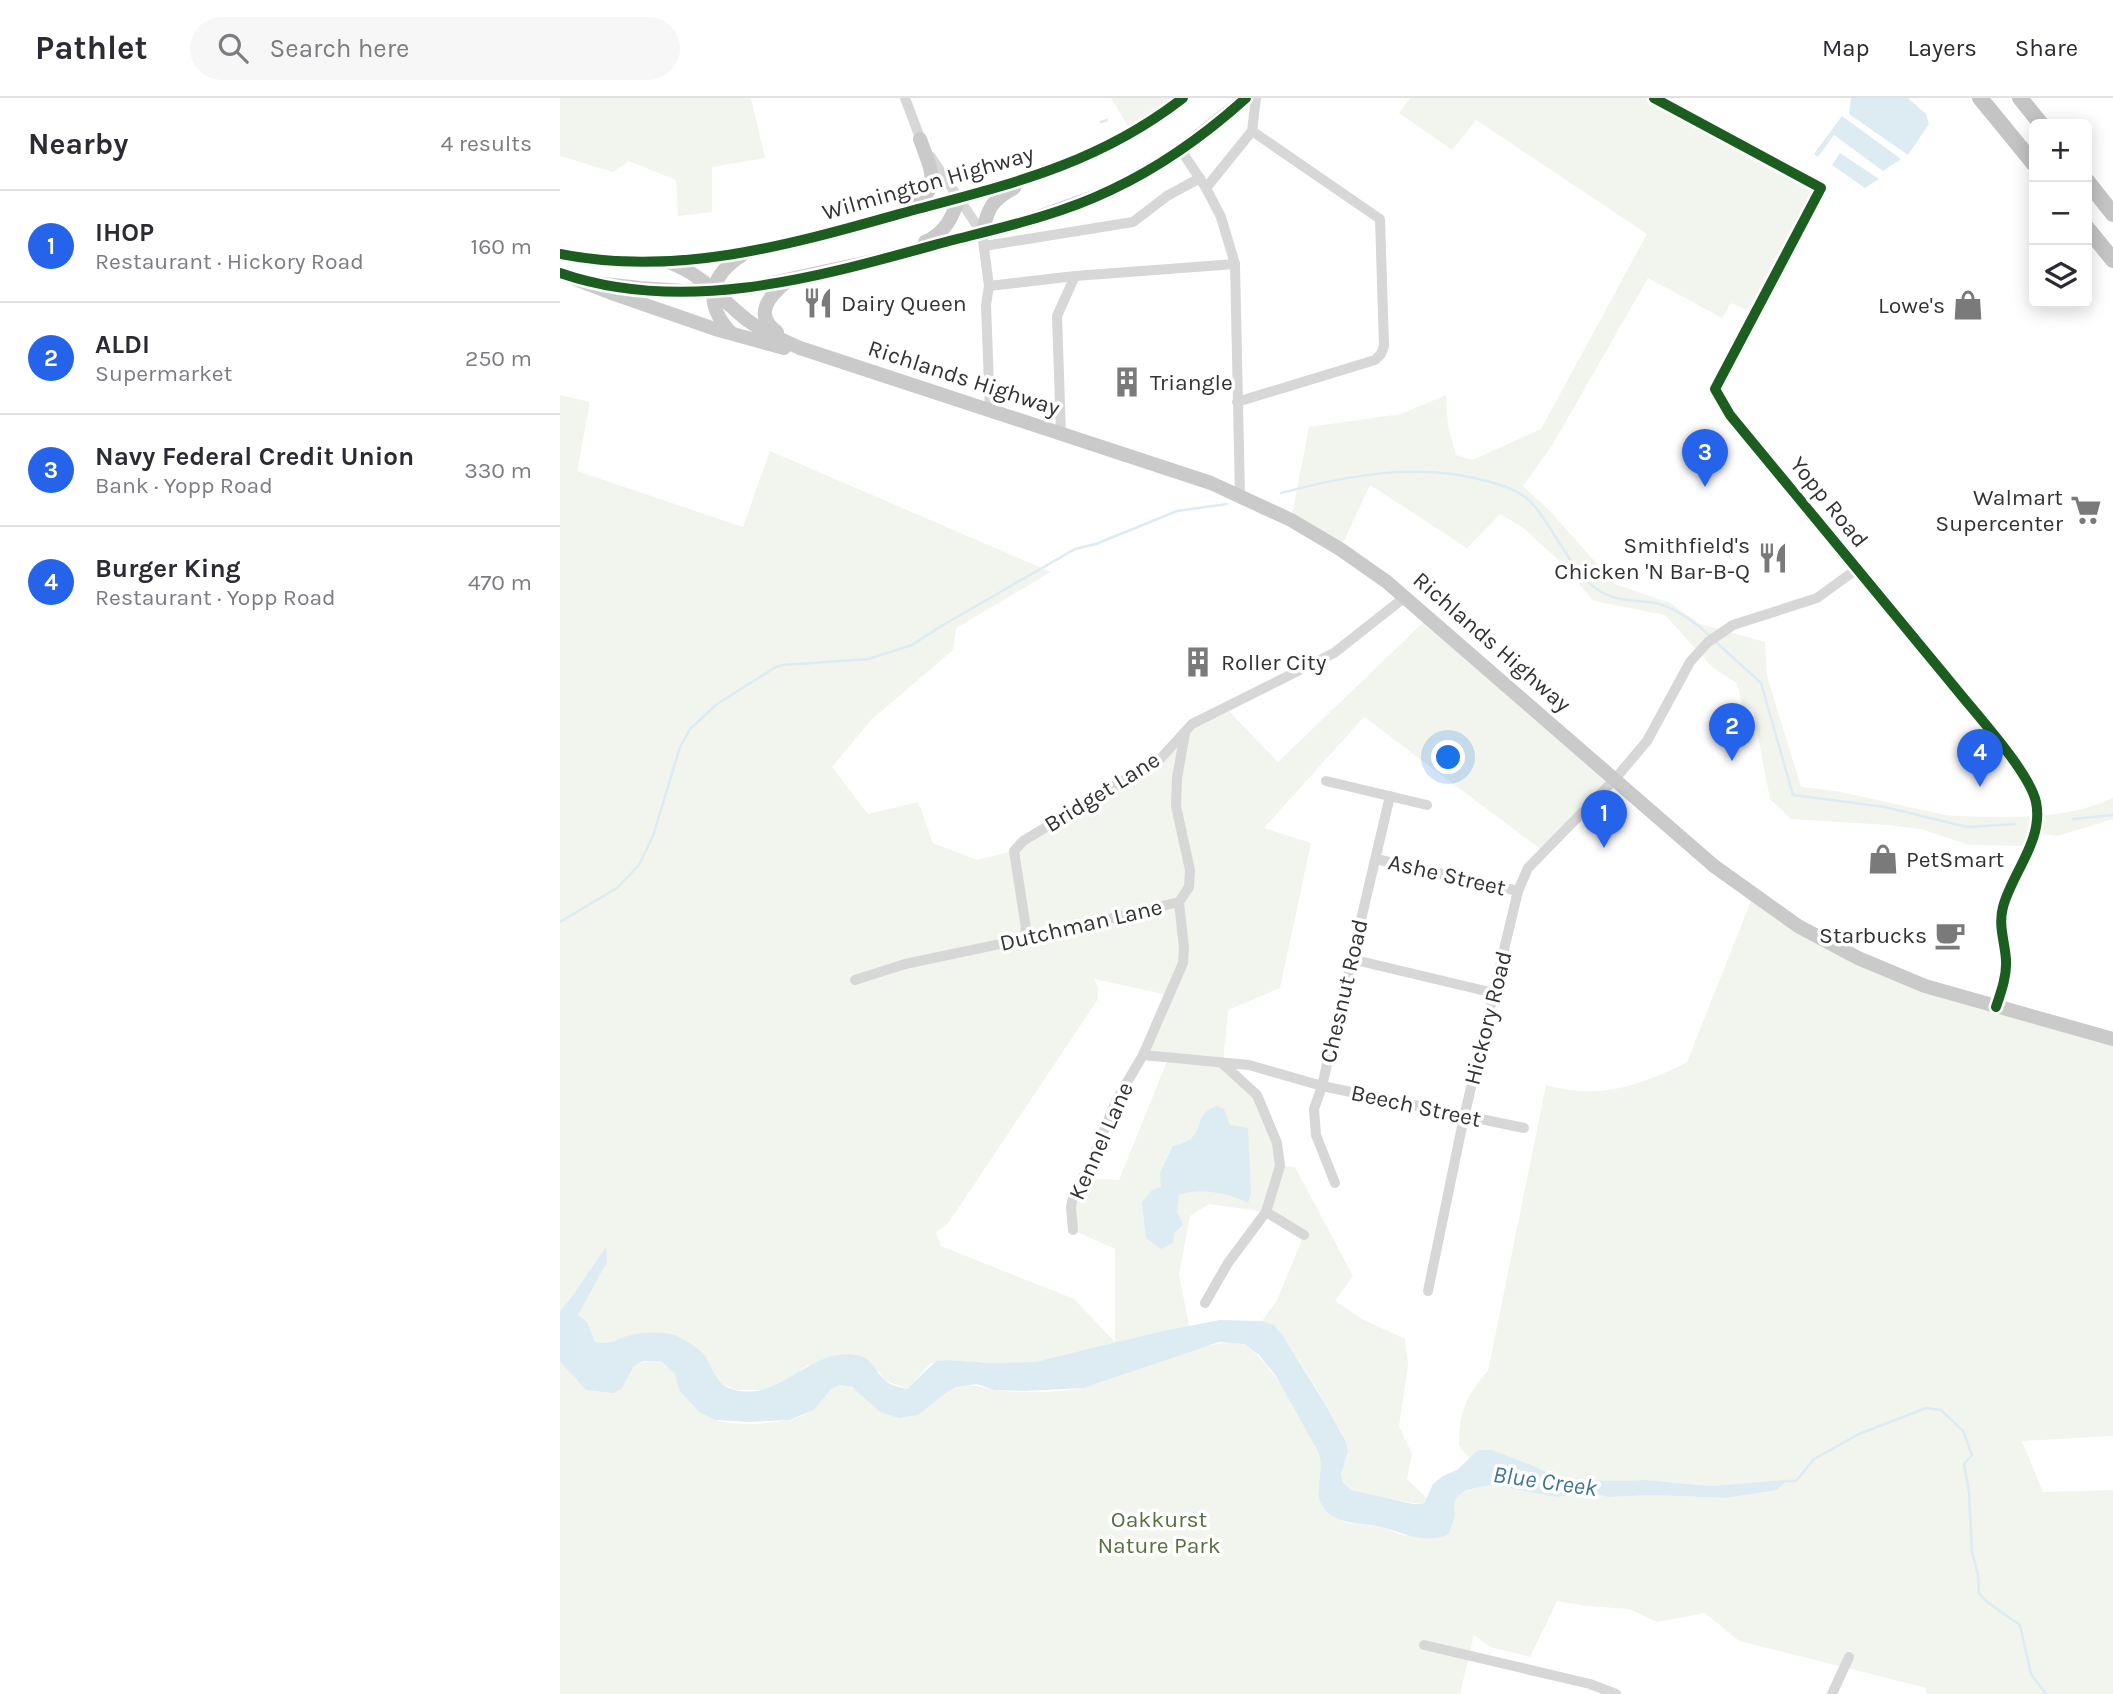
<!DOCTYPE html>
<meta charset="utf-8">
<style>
body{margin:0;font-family:Karla,sans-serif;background:#f7f7f7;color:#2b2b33}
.controls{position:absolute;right:21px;top:21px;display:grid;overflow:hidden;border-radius:10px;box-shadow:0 4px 18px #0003}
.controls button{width:63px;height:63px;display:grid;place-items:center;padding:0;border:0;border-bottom:2px solid #e1e1e2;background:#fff;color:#2b2b33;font:35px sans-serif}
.you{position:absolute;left:889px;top:660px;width:24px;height:24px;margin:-18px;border:5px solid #fff;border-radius:50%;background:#1a73e8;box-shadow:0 0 0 10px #1a73e833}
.badge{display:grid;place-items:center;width:46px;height:46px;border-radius:50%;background:#2563eb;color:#fff;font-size:23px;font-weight:700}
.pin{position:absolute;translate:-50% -58px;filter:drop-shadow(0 2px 4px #0008)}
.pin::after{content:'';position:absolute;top:37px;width:24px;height:21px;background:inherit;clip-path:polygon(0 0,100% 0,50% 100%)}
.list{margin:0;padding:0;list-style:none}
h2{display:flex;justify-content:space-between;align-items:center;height:91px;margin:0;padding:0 28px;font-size:30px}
h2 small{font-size:23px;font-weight:400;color:#7c7c81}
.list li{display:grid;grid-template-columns:46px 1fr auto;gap:21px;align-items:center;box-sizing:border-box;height:112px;padding:0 28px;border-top:2px solid #e1e1e2}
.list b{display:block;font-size:26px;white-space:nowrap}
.list p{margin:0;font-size:23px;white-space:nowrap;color:#7c7c81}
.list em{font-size:23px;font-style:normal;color:#7c7c81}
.icon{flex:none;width:38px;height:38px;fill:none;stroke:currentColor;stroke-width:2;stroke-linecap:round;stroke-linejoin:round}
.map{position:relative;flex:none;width:1553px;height:1596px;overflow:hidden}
header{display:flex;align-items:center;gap:42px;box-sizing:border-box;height:98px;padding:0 35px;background:#fff;border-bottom:2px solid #e1e1e2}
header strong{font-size:33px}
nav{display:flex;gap:38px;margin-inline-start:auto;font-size:24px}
.search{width:490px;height:63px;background:#f7f7f7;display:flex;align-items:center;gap:18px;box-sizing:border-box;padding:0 24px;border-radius:38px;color:#7c7c81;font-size:26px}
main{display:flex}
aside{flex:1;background:#fff}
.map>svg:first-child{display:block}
.green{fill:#f1f5ed;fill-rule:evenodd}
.water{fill:#ddebf3}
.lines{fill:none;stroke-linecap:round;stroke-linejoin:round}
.stream{stroke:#ddebf3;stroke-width:2.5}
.minor{stroke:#d7d7d7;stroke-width:10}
.major{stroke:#cacaca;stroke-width:14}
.highway{stroke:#c4c4c4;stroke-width:16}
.cycleway-casing{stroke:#fff;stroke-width:15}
.cycleway{stroke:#1b5e20;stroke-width:10}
.labels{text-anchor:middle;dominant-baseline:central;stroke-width:7;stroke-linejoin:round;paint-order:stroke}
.street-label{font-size:23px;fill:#333;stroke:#fff}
.poi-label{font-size:23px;fill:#333;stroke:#fff;text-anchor:start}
.park-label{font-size:23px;fill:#56703f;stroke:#fff}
.water-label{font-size:24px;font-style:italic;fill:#3f7597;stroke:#fff}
</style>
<header>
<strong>Pathlet</strong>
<div class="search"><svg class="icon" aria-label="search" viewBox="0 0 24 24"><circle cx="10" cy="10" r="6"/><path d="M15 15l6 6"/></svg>Search here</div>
<nav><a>Map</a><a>Layers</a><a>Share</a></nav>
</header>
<main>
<aside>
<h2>Nearby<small>4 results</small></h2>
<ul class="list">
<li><span class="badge">1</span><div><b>IHOP</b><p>Restaurant · Hickory Road</p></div><em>160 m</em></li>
<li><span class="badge">2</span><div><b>ALDI</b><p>Supermarket</p></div><em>250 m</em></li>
<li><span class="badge">3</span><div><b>Navy Federal Credit Union</b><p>Bank · Yopp Road</p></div><em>330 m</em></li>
<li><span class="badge">4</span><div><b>Burger King</b><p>Restaurant · Yopp Road</p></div><em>470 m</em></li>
</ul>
</aside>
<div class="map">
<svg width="1553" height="1596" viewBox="0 0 1553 1596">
<rect width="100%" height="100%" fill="#fff"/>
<g class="green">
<path d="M0,0H191L205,60L152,69V114L118,118L116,82L69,63L53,74L0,58Z"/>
<path d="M551,0H623L572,35Z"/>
<path d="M850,0H1113L1109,8L1261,90L1195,216L1171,205L1162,220L1088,180L993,346L963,388L990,413L1055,486L1110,505L1140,526L1205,544L1207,578L1241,689L1276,693L1386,717C1424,720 1486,721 1522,711C1533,708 1543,704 1553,700V721L1498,738L1474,735L1471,748L1409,747L1361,731L1328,727L1231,721L1210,701L1193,612L1182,607L1177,585L1153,570L1105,517L1034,503L995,459L962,429L940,416L907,450L810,387L780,451L731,422L749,329L841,316L886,297L888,328L896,357L912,362L981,331L1087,136L916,22L892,52L839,15Z"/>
<path d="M0,297L30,304L17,373L183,429L210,353L491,474L396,530L393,552L311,622L272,669L308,716L358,704L373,745L417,762L454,753L601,660L625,635L665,609L718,664L869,519L1055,681L984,754L804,619L704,730L751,745L720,890L668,912L663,966L697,997L720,1068L735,1069L793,1178L775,1203L804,1222L845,1241L848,1267L839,1328L852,1356L847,1381L867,1400L864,1406C855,1406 797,1395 790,1391C789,1390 783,1384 783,1383C777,1372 788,1362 788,1351C787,1338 727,1241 716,1230C712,1226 707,1225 702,1223L717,1202L744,1137L706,1114L649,1106L630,1118L619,1176L629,1228L475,1264L431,1265L387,1262L376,1263L370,1266L347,1291L324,1282L319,1273L248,1267L221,1287L201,1292H176L158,1284L143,1255L72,1237L45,1246L35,1244L27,1225L0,1217ZM534,881L608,897L583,957L608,961L559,1082L522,1080L511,1109L513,1132L555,1151V1244L514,1201L381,1148L376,1135L389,1124L538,901V889Z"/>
<path d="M1193,798L1298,860L1553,941V1338L1462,1343L1483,1394L1553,1392V1596H1366V1590L1179,1543L1145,1515L1097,1524L1069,1511L1026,1508L997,1503L970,1559L930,1549L914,1537L900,1596H0V1264L26,1292L62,1290C72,1266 75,1263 101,1263C106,1268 113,1273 116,1278C118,1283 118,1289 121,1293C126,1299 151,1321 158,1323C181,1328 238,1327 255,1310C263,1303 267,1291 277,1288C299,1282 313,1319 341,1319C366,1320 376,1294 400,1289C414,1285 422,1290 436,1292C458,1295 504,1295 526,1289C563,1280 649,1237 682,1246C704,1252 762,1345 763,1367C763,1375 759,1385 758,1393L783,1424L821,1429L845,1438L895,1417L894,1406L897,1399L906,1392L931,1387L997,1399L1031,1395L1048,1399L1093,1397L1166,1400L1217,1392L1227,1383L1151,1388L1085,1382L1057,1383L1000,1381L974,1368L932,1352H918L910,1360L899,1348C899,1316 905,1298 928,1273L986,987C1038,1002 1081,988 1127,964Z"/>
</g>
<g class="water">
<path d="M1291,0H1348L1366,16L1369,26L1348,57L1289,16Z"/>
<path d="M1282,18L1341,61L1323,73L1274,37L1258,59L1254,56Z"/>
<path d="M1280,55L1319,81L1305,90L1272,67Z"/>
<path d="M656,1008L664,1011L670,1027L688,1030L691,1095L688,1105C668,1095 640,1089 619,1097L617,1114L623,1127L614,1135L613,1145L601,1151L586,1140L582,1104L592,1092L601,1089L600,1075L613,1048C618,1047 625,1045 629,1042C645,1031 634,1016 656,1008Z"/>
<path d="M46,1149L47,1164L18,1217L27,1224L35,1244C49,1248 58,1240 71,1237C84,1234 107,1233 119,1239C127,1243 140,1251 145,1258C154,1272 156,1288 175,1292C222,1303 249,1250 296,1257C313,1259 315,1275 327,1284C332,1288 340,1289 347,1291L376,1263L387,1262L431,1265L475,1264L603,1233L660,1222L702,1223L714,1227L723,1238L765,1306L786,1344L788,1353L781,1376L783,1384L791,1392L853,1406H864L873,1386L883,1378L897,1372L918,1352H932L974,1368L1000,1381L1057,1383L1085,1382L1151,1388L1228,1382L1217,1392L1166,1400L1093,1397L1048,1399L1031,1395L997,1399L931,1387L906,1392L897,1399L894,1406L895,1417L889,1436C865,1447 844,1435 821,1429C801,1424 774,1428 762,1407C753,1393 765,1374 759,1355L716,1278L699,1257L684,1246L659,1244L524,1290L465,1293L434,1292L417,1286L397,1289L387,1294L358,1317L339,1320L320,1314L292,1289L280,1287L271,1291L254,1312L229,1322L189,1324L155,1322L139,1314L119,1292L115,1276L101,1263H83L73,1269L62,1290L54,1295L26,1292L0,1264V1213L11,1200Z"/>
</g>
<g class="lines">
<g class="stream">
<path d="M541,24L547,22"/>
<path d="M721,395C789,377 858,364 927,383C942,387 958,392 970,403C994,428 1009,472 1038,492C1056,503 1069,502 1089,504C1110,506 1134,523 1149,537"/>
<path d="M1156,544L1201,585L1233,697L1325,709L1407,729L1455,726"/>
<path d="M1513,721L1553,717"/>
<path d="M0,824L57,790L79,767L93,738L120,649L130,631L157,606L216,569L223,567L308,561L352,547L383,527L515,451L536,446L617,413L667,406"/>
<path d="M1226,1383H1236L1254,1361L1299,1336L1366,1310L1381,1312L1403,1333L1412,1357L1404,1366L1409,1394L1412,1454L1418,1477L1419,1495L1427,1504L1460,1527L1471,1576L1486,1596"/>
</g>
<g class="minor">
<path d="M345,0L362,45"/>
<path d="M1094,0L1261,90L1155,291L1170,317C1245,408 1321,500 1397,592C1417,617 1470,675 1476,704C1484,742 1452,775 1443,809C1438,828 1445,844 1446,862C1447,878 1441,894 1436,909"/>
<path d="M621,52L646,90L661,119L675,166L680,398"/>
<path d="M371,59L422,135L429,188L426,207L430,313"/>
<path d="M646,90L692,33L696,0"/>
<path d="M424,148L573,124L607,98L640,80"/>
<path d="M429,188L515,178L675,166"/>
<path d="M677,304L815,262L821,256L824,248L820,121L692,33"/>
<path d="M501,336L497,218L515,178"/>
<path d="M766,683L867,707"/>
<path d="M816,761L958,793"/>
<path d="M464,841L466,830L454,753L463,743L601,660L632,626L774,555L845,499"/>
<path d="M791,861L934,895"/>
<path d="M295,882L345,866L464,841L619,804L629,789L630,772L616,708L617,680L625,635"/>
<path d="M583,957L689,967L762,988L964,1030"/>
<path d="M775,1085L756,1037L754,1011L762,988L830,698"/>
<path d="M706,1114L744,1137"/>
<path d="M513,1132L511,1109L514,1094L530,1067L556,1003L583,957L623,865L624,850L619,804"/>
<path d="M868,1193L904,1019L958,793L968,770L1055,681L1087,643L1130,564L1148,544L1173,527L1257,500L1297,471"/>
<path d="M645,1205L668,1165L706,1114L720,1068L717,1045L697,997L663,966"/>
<path d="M864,1547L1030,1586L1056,1596"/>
<path d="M1272,1596L1289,1559"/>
</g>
<g class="major">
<path d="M353,111C382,86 371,73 360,41"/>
<path d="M422,135C428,111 431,102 454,90"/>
<path d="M365,144C385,135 392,120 399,100"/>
<path d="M0,156C119,180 236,145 350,113C451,86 538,66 623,0"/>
<path d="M108,164C144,177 158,199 187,222C203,234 222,242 240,250L651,385L731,422L780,451L827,484L1154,768L1238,828L1298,860L1365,888L1553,941"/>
<path d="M0,175L54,196L155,231L224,250"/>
<path d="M26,184L80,190L124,193L189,190L318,162L464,124L550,93L583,75L621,52L686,0"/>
<path d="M170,234C144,205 149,178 182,157"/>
<path d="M217,234C193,217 209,198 226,184"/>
</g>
<g class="highway">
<path d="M1420,0L1474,66"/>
<path d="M1460,0L1481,26"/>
<path d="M1527,83L1553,116"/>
<path d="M1527,130L1553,162"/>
</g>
<g class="cycleway-casing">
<g id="cycleway">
<path d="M1094,0L1261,90L1155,291L1170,317C1245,408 1321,500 1397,592C1417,617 1470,675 1476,704C1484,742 1452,775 1443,809C1438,828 1445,844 1446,862C1447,878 1441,894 1436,909"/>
<path d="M0,156C119,180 236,145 350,113C451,86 538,66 623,0"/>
<path d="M0,175C127,219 265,177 389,143C444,129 499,117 551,92C600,69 645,37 686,0"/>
</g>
</g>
<use href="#cycleway" class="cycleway"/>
</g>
<defs>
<g id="restaurant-bare" transform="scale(2.415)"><path d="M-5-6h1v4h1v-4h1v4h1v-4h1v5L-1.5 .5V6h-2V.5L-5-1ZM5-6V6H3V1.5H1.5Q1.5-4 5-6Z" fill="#7a7a7a" stroke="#fff" stroke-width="2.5" paint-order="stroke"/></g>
<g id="shop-bare" transform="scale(2.415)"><path d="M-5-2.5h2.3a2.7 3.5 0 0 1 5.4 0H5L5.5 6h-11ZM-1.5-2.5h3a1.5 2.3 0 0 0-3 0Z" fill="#7a7a7a" stroke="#fff" stroke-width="2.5" paint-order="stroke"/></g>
<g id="building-bare" transform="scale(2.415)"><path d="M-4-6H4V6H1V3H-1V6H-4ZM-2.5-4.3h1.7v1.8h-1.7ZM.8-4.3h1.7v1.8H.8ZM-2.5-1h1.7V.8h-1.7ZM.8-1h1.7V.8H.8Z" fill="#7a7a7a" stroke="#fff" stroke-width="2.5" paint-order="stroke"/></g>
<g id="supermarket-bare" transform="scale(2.415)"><path d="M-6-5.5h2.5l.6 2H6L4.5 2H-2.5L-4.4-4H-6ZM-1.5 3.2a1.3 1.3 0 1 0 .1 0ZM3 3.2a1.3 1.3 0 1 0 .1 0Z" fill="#7a7a7a" stroke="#fff" stroke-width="2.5" paint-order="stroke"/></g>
<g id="cafe-bare" transform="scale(2.415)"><path d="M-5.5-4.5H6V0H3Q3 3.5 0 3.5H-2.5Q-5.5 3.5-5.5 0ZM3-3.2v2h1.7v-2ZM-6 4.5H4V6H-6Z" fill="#7a7a7a" stroke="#fff" stroke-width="2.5" paint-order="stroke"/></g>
</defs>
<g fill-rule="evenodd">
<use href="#restaurant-bare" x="258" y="205"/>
<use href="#shop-bare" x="1408" y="207"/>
<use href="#building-bare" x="567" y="284"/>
<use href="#supermarket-bare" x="1526" y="412"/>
<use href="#restaurant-bare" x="1213" y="460"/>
<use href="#building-bare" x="638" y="564"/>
<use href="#shop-bare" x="1323" y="761"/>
<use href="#cafe-bare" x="1390" y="837"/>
</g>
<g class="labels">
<g class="street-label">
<text transform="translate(368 85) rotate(-16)">Wilmington Highway</text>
<text transform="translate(404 280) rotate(18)">Richlands Highway</text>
<text transform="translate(1269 404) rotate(51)">Yopp Road</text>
<text transform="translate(932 544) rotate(41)">Richlands Highway</text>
<text transform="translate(542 694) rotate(-32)">Bridget Lane</text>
<text transform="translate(887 777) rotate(13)">Ashe Street</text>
<text transform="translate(521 827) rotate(-13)">Dutchman Lane</text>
<text transform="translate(784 893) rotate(-77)">Chesnut Road</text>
<text transform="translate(928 920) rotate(-76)">Hickory Road</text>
<text transform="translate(856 1008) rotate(12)">Beech Street</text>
<text transform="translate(541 1043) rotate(-66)">Kennel Lane</text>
</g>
<g class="poi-label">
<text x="281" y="205">Dairy Queen</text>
<text x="1385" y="207" text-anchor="end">Lowe's</text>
<text x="590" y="284">Triangle</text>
<text x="1503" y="399" text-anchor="end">Walmart<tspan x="1503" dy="26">Supercenter</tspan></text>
<text x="1190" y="447" text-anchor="end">Smithfield's<tspan x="1190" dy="26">Chicken 'N Bar-B-Q</tspan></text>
<text x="661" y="564">Roller City</text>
<text x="1346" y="761">PetSmart</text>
<text x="1367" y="837" text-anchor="end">Starbucks</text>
</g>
<g class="park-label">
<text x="599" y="1421">Oakkurst<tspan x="599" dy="26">Nature Park</tspan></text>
</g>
<g class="water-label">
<text transform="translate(985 1383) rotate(8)">Blue Creek</text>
</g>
</g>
</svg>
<div class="controls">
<button>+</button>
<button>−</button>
<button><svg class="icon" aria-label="layers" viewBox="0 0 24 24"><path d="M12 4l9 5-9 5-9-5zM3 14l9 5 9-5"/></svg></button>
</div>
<div class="you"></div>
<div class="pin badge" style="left:1044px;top:750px">1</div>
<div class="pin badge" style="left:1172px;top:663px">2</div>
<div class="pin badge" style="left:1145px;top:389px">3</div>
<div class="pin badge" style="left:1420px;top:689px">4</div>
</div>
</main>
